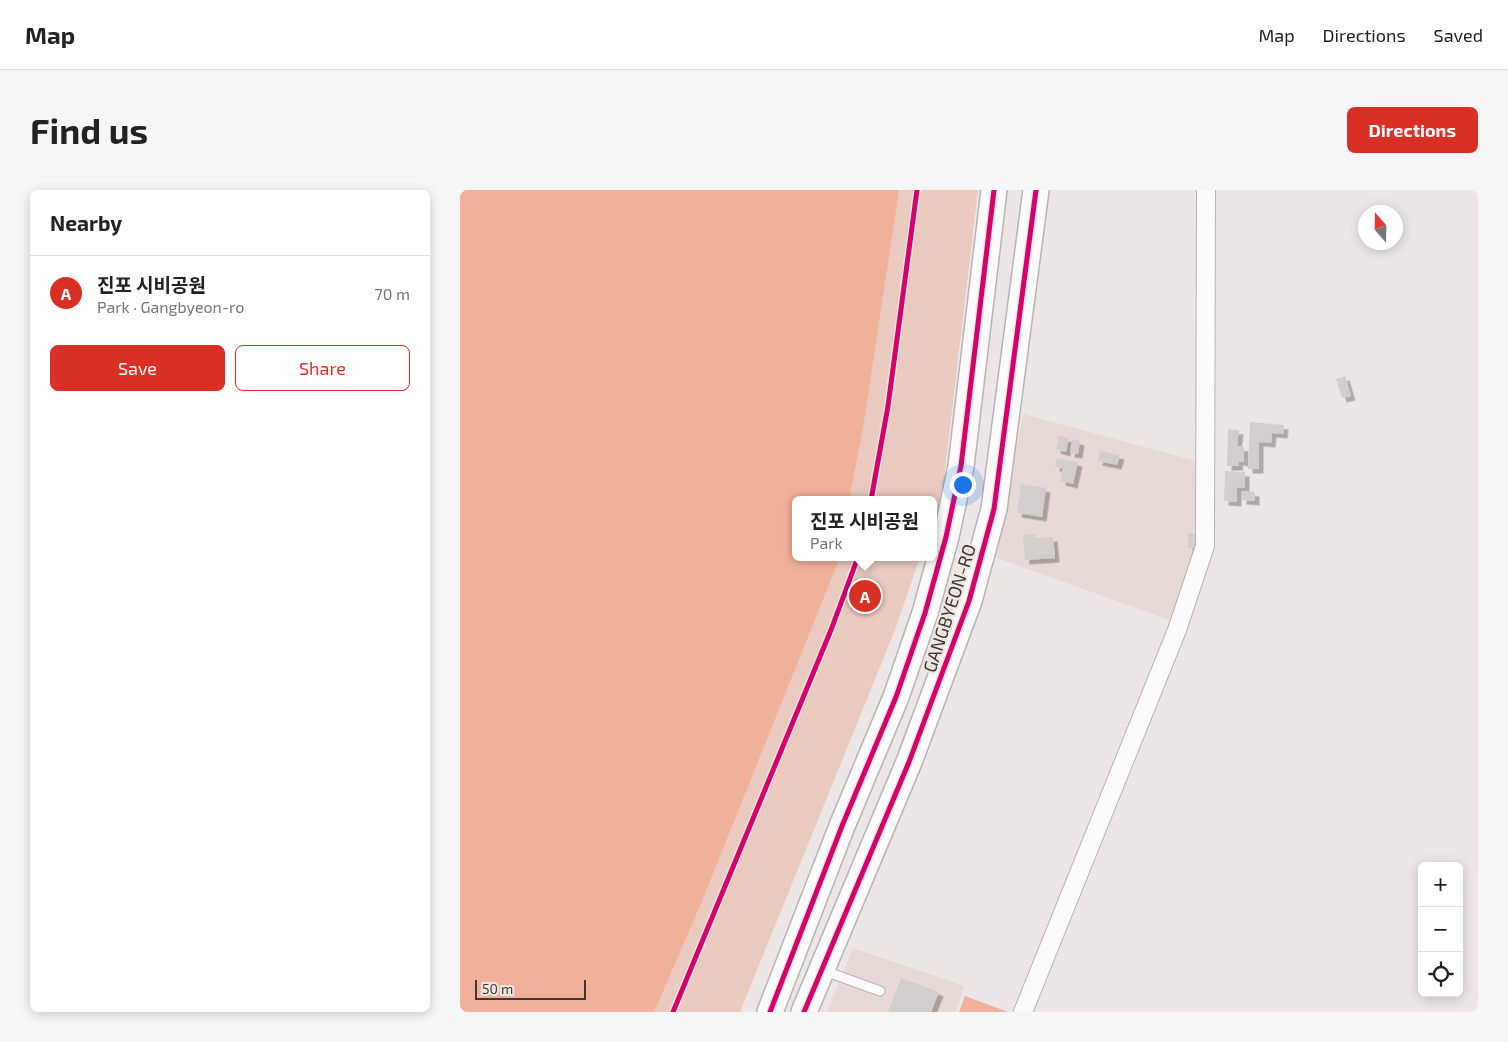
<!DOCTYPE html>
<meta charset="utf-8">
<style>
body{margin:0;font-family:"Exo 2","Noto Sans KR",sans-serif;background:#f6f6f6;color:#222}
.controls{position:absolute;right:15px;bottom:15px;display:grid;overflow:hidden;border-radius:8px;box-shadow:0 2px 12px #0003}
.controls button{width:45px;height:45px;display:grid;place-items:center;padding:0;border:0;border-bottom:1px solid #e0e0e0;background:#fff;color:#222;font:25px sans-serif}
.compass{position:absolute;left:898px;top:15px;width:45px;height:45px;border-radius:50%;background:#fff;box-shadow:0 2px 12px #0003;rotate:340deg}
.scale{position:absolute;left:15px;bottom:12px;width:111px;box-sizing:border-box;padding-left:5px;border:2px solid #3c3837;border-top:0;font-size:14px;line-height:18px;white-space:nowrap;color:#3c3837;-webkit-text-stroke:4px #f0e6e2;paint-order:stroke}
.you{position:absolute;left:502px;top:294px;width:18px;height:18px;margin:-12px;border:4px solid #fff;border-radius:50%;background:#1a73e8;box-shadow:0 0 0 8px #1a73e833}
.badge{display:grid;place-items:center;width:32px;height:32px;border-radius:50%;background:#d93025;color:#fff;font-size:16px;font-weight:700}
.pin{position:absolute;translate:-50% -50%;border:2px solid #fff;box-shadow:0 1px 5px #0006}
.popup{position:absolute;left:332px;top:306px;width:145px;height:65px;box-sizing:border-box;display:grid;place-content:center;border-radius:8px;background:#fff;filter:drop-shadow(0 1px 4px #0005);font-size:16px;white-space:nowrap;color:#767676}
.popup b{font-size:19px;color:#222}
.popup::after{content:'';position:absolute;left:50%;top:100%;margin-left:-10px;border:10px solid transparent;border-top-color:#fff}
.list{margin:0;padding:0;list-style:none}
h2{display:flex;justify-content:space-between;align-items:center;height:65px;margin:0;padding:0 20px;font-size:21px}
h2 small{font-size:16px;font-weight:400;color:#767676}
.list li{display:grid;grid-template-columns:32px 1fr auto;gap:15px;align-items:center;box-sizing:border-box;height:75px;padding:0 20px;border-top:1px solid #e0e0e0}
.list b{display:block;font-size:19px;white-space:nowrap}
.list p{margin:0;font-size:16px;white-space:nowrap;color:#767676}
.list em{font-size:16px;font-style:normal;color:#767676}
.actions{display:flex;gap:10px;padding:15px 20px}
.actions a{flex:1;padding:11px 0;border:1px solid #d93025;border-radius:8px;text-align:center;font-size:18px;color:#d93025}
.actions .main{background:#d93025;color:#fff}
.icon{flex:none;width:28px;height:28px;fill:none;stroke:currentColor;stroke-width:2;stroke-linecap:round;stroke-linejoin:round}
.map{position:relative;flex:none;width:1018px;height:822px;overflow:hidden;border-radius:8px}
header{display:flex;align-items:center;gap:30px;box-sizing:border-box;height:70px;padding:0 25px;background:#fff;border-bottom:1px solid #e0e0e0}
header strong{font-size:24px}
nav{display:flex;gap:28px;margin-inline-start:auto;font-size:18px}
.intro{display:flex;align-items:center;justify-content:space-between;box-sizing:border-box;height:120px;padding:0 30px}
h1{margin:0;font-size:35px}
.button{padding:12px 22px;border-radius:8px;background:#d93025;color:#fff;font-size:18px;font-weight:700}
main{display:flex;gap:30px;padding:0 30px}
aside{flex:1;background:#fff;border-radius:8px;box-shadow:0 2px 12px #0003}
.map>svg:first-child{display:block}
.built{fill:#e6d9d6}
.green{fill:#eac9be}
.water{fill:#f1b099}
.building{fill:#d2cecd;filter:url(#shadow)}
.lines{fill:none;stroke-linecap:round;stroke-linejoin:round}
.lane-casing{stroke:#b7b3b2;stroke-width:11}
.street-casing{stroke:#b7b3b2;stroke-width:20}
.secondary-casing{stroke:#b7b3b2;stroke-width:28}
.lane{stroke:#fcfbfb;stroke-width:9}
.street{stroke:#fcfbfb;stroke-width:18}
.secondary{stroke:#fcfbfb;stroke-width:25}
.cycleway-casing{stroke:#f0e6e2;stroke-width:8}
.cycleway{stroke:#d6006c;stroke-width:5}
.labels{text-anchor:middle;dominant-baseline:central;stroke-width:4.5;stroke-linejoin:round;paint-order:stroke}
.street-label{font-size:18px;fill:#3c3837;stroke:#f0e6e2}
</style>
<header>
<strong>Map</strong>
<nav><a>Map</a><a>Directions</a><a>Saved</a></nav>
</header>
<div class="intro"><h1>Find us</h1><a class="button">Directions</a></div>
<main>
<aside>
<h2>Nearby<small></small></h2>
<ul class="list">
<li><span class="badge">A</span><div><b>진포 시비공원</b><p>Park · Gangbyeon-ro</p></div><em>70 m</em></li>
</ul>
<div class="actions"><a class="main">Save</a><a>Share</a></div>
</aside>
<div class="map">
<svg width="1018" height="822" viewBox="0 0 1018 822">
<defs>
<filter id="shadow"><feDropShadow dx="4.5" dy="4.5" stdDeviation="0" flood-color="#0004"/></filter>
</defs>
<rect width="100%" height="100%" fill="#ece7e6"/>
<g class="built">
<path d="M563,224L736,271L738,325L732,370L709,430L537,368Z"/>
<path d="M393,758L504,796L496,822H367Z"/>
</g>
<path class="green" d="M0,0H518L482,305L474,327V310H336V367H460L435,440L280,822H0Z"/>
<g class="water">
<path d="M0,0H439L403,238L389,310H336V367H379L378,372L242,711L194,822H0Z"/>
<path d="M505,806L548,822H499Z"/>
</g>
<g class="building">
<path d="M885,186L891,206L882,208L876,189Z"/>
<path d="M790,232L824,235L823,244L812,243L811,253L799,252V279H788Z"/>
<path d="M768,239L779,240L777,256L784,257V272L778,271L779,276H767Z"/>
<path d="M599,246L609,248L606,262L596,259Z"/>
<path d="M612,249L620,251L618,264L610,263Z"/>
<path d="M640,261L660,265L657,275L638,271Z"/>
<path d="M597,268L618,272L613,294L601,291L603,278L595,277Z"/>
<path d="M765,281L785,282V298L777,297V312L764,311Z"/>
<path d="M561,294L586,298L582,327L557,323Z"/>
<path d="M782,301L795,302V311L782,310Z"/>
<path d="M737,343L738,357L728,358V344Z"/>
<path d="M575,344V348L593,347L595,368L565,370L563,345Z"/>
<path d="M441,788L479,802L471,822H428Z"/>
</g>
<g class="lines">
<g class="lane-casing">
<path id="lane" d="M362,780L420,801"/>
</g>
<g class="street-casing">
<path id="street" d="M563,822L717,440L745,356L746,0"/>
</g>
<g class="secondary-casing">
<g id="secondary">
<path d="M310,822L382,636L436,507L465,423L486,347L501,276L534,0"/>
<path d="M344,822L449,572L509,411L534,319L576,0"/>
</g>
</g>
<use href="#lane" class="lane"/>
<use href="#street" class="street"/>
<use href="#secondary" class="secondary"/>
<g class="cycleway-casing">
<g id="cycleway">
<path d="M411,310L428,216L457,0"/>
<path d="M213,822L371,440L398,367"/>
<path d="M310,822L382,636L436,507L465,423L486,347L501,276L534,0"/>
<path d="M344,822L449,572L509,411L534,319L576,0"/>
</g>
</g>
<use href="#cycleway" class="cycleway"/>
</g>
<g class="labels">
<g class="street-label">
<text transform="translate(489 418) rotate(-72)">GANGBYEON-RO</text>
</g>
</g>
</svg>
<div class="controls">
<button>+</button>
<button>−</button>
<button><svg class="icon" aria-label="locate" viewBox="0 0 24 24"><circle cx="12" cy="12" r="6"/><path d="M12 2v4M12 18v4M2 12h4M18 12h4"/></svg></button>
</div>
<svg class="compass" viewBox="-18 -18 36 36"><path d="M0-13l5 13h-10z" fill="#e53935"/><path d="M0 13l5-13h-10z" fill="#767676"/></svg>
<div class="scale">50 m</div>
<div class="you"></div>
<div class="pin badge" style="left:405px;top:406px">A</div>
<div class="popup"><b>진포 시비공원</b>Park</div>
</div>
</main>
